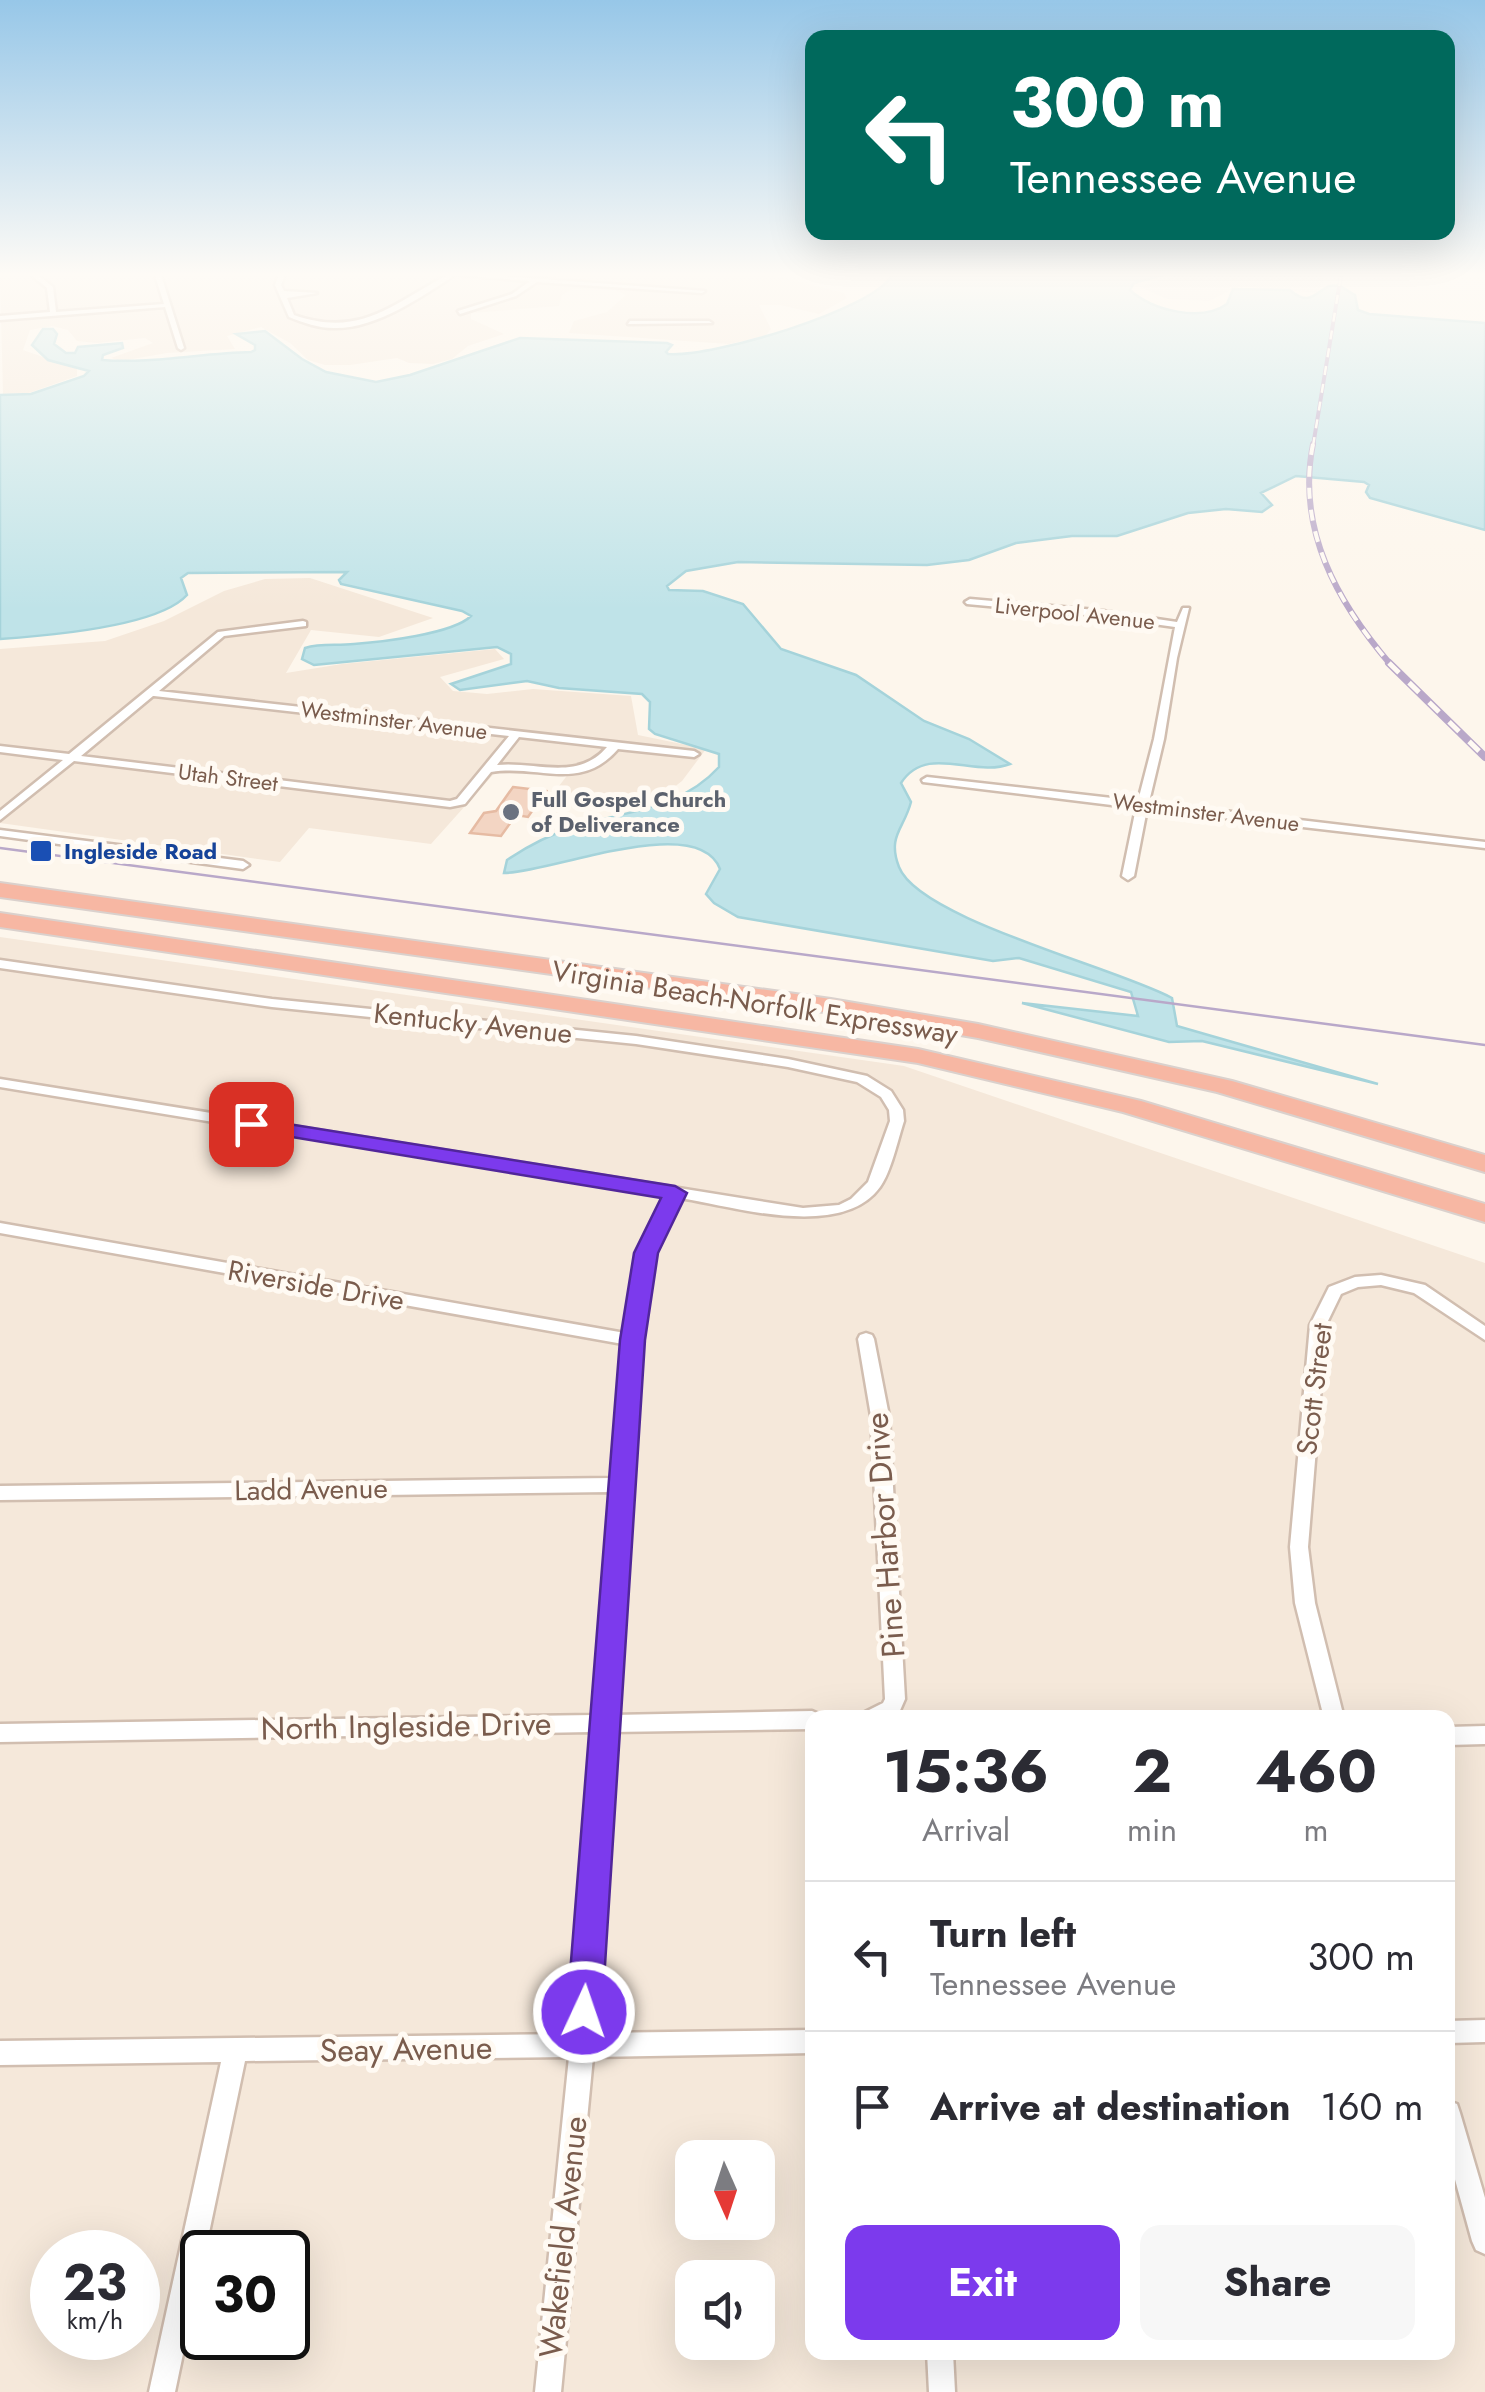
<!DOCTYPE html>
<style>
:root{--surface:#fff;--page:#f7f7f7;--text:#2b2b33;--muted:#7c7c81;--line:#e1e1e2;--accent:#7c3aed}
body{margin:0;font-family:Jost,sans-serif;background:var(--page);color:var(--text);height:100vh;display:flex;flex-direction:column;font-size:38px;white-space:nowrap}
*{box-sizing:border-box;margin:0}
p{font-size:32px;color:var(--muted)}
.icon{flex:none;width:55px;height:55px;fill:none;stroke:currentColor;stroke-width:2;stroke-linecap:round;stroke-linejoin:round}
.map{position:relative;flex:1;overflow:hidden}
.drawer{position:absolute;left:805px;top:1710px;width:650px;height:650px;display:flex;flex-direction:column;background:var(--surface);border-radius:20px;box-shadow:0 10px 40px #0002}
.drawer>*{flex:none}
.guide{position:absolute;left:805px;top:30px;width:650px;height:210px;border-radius:20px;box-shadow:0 10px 40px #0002;background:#00695c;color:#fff;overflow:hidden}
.needle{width:65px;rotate:177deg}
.tools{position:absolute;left:675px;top:2140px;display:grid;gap:20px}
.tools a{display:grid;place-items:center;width:100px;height:100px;border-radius:20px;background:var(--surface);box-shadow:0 10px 40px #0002;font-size:50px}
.speed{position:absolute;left:30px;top:2230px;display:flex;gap:20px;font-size:50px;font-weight:700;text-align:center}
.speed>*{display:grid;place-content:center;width:130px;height:130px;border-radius:50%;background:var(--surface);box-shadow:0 10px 40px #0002;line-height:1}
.speed small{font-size:25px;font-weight:400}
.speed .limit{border:5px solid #111;border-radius:15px;background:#fff;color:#111}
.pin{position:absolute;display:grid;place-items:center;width:85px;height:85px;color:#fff;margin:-42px;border-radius:20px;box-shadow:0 5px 15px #0006}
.me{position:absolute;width:110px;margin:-55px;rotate:3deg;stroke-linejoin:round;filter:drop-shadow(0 0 8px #0008)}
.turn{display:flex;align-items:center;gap:35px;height:210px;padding:0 40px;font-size:45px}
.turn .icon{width:130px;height:130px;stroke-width:2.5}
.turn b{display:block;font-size:70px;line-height:85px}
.eta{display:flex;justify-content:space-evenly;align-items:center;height:170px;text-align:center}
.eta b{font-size:60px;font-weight:700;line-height:70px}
.button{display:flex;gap:20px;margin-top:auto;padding:20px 40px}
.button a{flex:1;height:115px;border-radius:20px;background:var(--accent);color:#fff;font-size:40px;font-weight:700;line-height:115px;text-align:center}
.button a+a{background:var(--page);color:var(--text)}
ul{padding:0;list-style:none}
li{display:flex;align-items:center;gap:30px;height:150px;padding:0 40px;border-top:2px solid var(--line)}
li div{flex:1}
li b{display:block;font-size:38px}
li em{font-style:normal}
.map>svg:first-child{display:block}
</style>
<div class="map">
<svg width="1485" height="2392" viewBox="0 0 1485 2392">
<rect width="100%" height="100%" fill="#fdf6ec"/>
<!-- residential -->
<path fill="#f5e8da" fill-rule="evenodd" d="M0,275H771L844,293L847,298L819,314L780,305H759L771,329L765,336L729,344L569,333L574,321L607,312L626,295L615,290L572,289L562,295L559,306L471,313V319L504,334L468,346L452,359L433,364L409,363L397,358L350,365H325L308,360L290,343L261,327L227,336L235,349L167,353L121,361L111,358L153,343L145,338L97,343L77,341L68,330L52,326L30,330L23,350L77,369V376L29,393L3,394Z
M310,578L433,618L379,637L311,630L286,673L342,664L495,649L504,659L440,677L453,691L487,694L533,689L631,696L638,735L706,749L682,781L655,802L616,809L588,797L573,803L549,799L569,773L500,767L431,844L309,828L280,862L0,823V649L105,641L164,621L224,591L265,579Z
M0,937L904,1066L1485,1263V2392H0ZM812,1718H1448V2352H812ZM692,2158H758V2222H692ZM52,2252H138V2338H52ZM202,2252H288V2338H202ZM692,2278H758V2342H692Z"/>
<!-- industrial -->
<path fill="#efe9e4" d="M1174,275H1325L1318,293L1239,286L1209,301L1167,299L1140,287Z"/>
<!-- water -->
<path fill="#bfe3e8" stroke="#a5d3da" stroke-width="2.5" d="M892,275H1163L1134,283L1130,290C1152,311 1202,322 1227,304L1233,289L1290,290C1314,312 1319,281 1339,286C1345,288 1349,292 1355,295L1358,310L1369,314L1485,323V530L1370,498L1366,492L1369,485L1364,482L1296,476L1261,493L1272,505L1262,512L1226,509L1188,513L1117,536H1072L1016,543L969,560L927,565L738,562L686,571L667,586L669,590L703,591L743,604L781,649L856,675L924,721L969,739L1010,764C974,778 927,743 901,783L911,802C904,829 887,836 899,867C919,919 1117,968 1172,998L1177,1026L1378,1084L1202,1041L1169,1042L1022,1003L1138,1016L1131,992L1019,958L993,961L738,917L714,903L706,894L720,869C698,811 550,873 504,873L507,860C529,845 551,834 577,826C627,811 681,809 719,767V754L655,734L649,729L650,702L642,694L559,688L527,681L460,690L451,684L511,664V654L497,647L314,665L302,659L305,648C321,643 337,646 354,644C381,642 453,634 471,616L462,611L341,584L339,580L347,572L188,573L181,578L187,595C158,627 44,636 0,639V395L31,394L84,376L89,371L48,360L32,345L43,329H53L57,334L54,344L66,353H75L78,347L122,343L123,348L103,355L102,360C150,364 202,353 251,352L255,350V345L236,334L265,331L302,359L326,372L376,382L410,375L520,338L667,343L672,345L666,352L668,354C710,358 874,310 892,275Z"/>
<!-- building -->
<path fill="#f3d5c3" stroke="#e6bba3" stroke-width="2.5" d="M513,787L546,791L528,817L516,815L501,836L470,833L484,813L496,811Z"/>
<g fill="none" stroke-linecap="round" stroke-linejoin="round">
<defs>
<path id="street" d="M31,275H38L53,287L56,312L164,304L155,275H161L184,348L181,350L178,348L165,307L0,320V316L50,312L47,288Z
M279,275H285L281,285L284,291L317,293L287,298L294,315C360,338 391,305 447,275H455C421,297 376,329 334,328C318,328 304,323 289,317L275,285Z
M459,275H489L705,291L702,293L537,282L516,296L460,314L458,311L512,294L530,281Z
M630,321H709L712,323L628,324Z
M970,599L1096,610L1177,622L1183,608H1189L1177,658L1164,739L1149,802L1485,842V848L1147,809L1134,876L1128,880L1122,876L1136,808L923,782L922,780L927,777L1138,801L1154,739L1175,627L1096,616L967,604L965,602Z
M303,621L306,622V626L224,636L159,691L694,751L699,754L694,757L618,749C580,793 539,764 491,772L465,804L450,807L74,761L0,820V811L63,760L0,752V746L69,754L218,632ZM153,696H154L509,736L457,799L450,801L81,756ZM519,737L607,747C577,782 536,761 497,765Z
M0,830L243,861L249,865L243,869L0,836Z
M0,960L272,999L636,1036L788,1059L867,1076L891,1091L903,1110L904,1121C898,1139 891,1172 880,1187C842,1240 735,1207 680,1198L654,1253L640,1340L613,1715L812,1711L819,1714L821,1718H812V1729L612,1732L594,2033L812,2030V2053L593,2057L561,2392H535L569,2057L245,2061L205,2252H202V2263L175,2392H149L221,2062L0,2065V2041L571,2034L591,1732L0,1742V1724L593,1715L611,1492L0,1500V1486L612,1478L623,1344L0,1233V1223L625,1333L638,1253L666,1196L0,1087V1079L803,1208L839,1205L851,1199L868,1182L890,1121L889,1110L881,1097L857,1082L788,1067L636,1044L272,1007L0,968Z
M1381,1275L1425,1285L1485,1326V1340L1414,1293L1381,1285L1358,1287L1341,1294L1326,1325L1308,1547L1315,1603L1344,1718H1324L1295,1603L1290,1547L1310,1325L1329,1287L1355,1277Z
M866,1333L872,1335L874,1339L889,1416L905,1699L898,1715L893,1718H862L865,1712L883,1703L885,1699L871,1416L858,1339L860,1335Z
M1485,1726V1744L1448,1745V1727Z
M1485,2020V2042L1448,2043V2021Z
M1448,2101L1457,2104L1460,2113L1485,2198V2254L1476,2250L1472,2241L1448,2154Z
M927,2352H953L955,2392H929Z"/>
<path id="highway" d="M0,883L831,999L978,1024L1232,1081L1485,1155V1172L1217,1092L978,1038L831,1013L0,897Z
M0,913L918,1049L1141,1101L1485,1204V1222L1123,1112L918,1063L0,927Z"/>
</defs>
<!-- street casing -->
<use href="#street" stroke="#d1beb0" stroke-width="5"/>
<!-- highway casing -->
<use href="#highway" stroke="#dad1cd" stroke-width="4"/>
<!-- street -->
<use href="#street" fill="#fff" fill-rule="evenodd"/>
<!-- highway -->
<use href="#highway" fill="#f7b7a3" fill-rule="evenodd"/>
<!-- tram -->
<path stroke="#b9a8c9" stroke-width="2.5" d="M0,848L1485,1045"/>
<defs>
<path id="rail-far2" d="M1313,446L1341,275"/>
<path id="rail-far1" d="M1313,444C1296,529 1337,602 1391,665"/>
<path id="rail" d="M1389,663L1485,757"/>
</defs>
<!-- rail-far2 casing -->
<use href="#rail-far2" stroke="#b9a8c9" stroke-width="4"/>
<!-- rail-far1 casing -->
<use href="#rail-far1" stroke="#b9a8c9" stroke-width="6"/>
<!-- rail casing -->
<use href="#rail" stroke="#b9a8c9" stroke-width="8"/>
<!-- rail-far2 -->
<use href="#rail-far2" stroke="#fffaf3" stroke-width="2.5" stroke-dasharray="9" stroke-linecap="butt"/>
<!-- rail-far1 -->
<use href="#rail-far1" stroke="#fffaf3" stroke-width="4" stroke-dasharray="11" stroke-linecap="butt"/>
<!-- rail -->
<use href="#rail" stroke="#fffaf3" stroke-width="5" stroke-dasharray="14" stroke-linecap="butt"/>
</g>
<!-- sky -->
<linearGradient id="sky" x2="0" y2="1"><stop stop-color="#97c7e8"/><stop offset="0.45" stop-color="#fefbf6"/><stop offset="1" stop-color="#fefbf6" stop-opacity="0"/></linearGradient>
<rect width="1485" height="610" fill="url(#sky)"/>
<!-- route -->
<path fill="#7c3aed" stroke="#51269a" stroke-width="2.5" d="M251,1118L675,1186L687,1193L658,1253L645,1340L602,2012L597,2024L584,2029L572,2024L567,2012L620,1340L634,1253L661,1198L243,1129L240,1124Z"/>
<!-- markers -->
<circle fill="#6b7280" stroke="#fffaf3" stroke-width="4" cx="511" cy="812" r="10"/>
<rect fill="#1a4fb4" stroke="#fffaf3" stroke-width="4" x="29" y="839" width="24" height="24" rx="5"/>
<g text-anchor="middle" stroke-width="10" stroke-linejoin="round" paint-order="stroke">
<!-- far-street labels -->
<g font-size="22" fill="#7a5c4d" stroke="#fffaf3">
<text transform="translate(1075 613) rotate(6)" y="8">Liverpool Avenue</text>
<text transform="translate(394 720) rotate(7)" y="8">Westminster Avenue</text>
<text transform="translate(228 777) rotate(7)" y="8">Utah Street</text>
<text transform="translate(1206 812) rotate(7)" y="8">Westminster Avenue</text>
</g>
<!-- far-worship labels -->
<g font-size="22" font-weight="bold" fill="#5b616d" stroke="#fffaf3" text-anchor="start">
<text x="531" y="807">Full Gospel Church<tspan x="531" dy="25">of Deliverance</tspan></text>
</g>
<!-- far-transit labels -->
<g font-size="22" font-weight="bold" fill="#164399" stroke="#fffaf3" text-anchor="start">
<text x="64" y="859">Ingleside Road</text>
</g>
<!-- street labels -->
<g font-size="28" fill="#7a5c4d" stroke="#fffaf3">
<text transform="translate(755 1002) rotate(9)" y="10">Virginia Beach-Norfolk Expressway</text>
<text transform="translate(473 1023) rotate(6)" y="10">Kentucky Avenue</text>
<text transform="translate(316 1285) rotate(10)" y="10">Riverside Drive</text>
<text transform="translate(1314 1389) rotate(-83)" y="10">Scott Street</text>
<text transform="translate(311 1489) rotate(-1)" y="10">Ladd Avenue</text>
</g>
<!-- near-street labels -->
<g font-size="32" fill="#7a5c4d" stroke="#fffaf3">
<text transform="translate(885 1535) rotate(-94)" y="11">Pine Harbor Drive</text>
<text transform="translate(406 1726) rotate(-1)" y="11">North Ingleside Drive</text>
<text transform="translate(406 2049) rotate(-1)" y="11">Seay Avenue</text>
<text transform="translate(563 2237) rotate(-84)" y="11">Wakefield Avenue</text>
</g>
</g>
</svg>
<div class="tools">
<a><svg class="needle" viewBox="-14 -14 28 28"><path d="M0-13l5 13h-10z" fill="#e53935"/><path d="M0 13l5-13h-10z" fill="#7c7c81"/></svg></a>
<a><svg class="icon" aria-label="sound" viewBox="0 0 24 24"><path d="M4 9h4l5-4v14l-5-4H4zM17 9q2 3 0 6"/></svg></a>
</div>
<div class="speed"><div>23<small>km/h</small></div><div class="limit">30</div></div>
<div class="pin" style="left:251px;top:1124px;background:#d93025"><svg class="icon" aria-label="arrive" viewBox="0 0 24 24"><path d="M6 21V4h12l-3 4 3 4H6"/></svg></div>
<svg class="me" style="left:584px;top:2012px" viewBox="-20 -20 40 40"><circle r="17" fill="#7c3aed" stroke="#fff" stroke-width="3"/><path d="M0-11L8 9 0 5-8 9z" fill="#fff"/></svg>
<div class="guide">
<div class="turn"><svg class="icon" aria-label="left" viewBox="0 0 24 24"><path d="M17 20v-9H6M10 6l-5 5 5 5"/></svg><div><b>300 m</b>Tennessee Avenue</div></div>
</div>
<section class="drawer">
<div class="eta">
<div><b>15:36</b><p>Arrival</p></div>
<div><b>2</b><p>min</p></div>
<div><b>460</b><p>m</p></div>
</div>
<ul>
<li><svg class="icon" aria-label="left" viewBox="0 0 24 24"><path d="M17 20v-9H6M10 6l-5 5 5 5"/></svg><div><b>Turn left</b><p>Tennessee Avenue</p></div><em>300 m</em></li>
<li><svg class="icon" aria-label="arrive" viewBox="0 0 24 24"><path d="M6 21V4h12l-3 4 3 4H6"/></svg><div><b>Arrive at destination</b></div><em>160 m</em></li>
</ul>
<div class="button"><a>Exit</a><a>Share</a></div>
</section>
</div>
